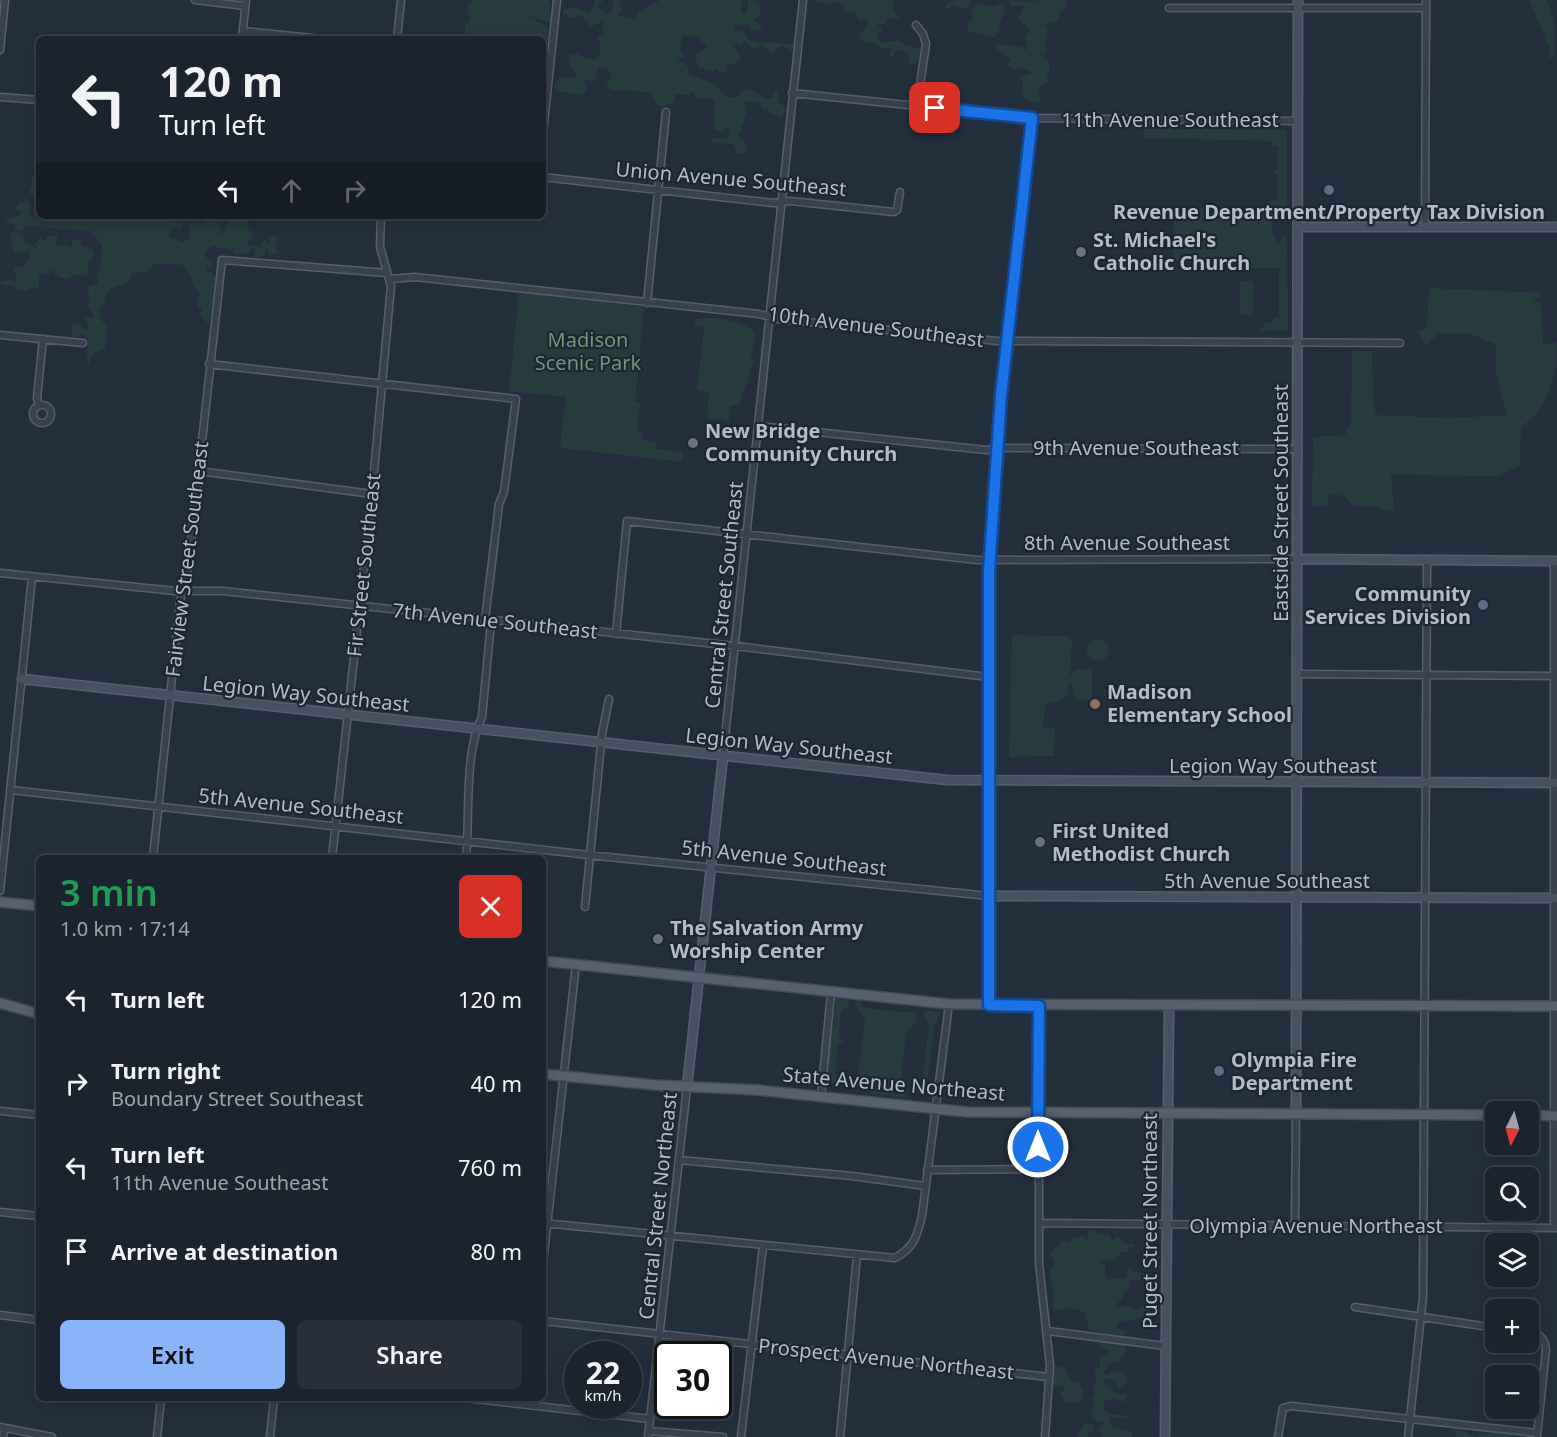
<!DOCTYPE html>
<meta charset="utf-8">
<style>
:root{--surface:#1b232e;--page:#282f3a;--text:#f1f3f6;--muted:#a0a4aa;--line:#39404a;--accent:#8ab4f8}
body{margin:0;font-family:"Noto Sans",sans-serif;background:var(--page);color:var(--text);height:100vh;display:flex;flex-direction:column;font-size:22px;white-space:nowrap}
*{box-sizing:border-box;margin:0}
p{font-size:20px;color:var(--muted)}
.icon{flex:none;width:33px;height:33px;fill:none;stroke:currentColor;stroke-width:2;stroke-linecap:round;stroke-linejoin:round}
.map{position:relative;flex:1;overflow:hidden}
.side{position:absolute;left:36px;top:855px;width:510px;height:546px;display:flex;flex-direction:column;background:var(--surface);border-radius:9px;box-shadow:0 3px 15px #0003,0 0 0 2px var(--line)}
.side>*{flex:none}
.top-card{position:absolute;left:36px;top:36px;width:510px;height:183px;border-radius:9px;box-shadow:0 3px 15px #0003,0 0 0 2px var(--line);background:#1b232e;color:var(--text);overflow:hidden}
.needle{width:39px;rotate:186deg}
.controls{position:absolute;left:1485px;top:1101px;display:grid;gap:12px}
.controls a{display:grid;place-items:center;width:54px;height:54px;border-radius:9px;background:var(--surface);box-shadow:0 3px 15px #0003,0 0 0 2px var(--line);font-size:30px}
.speed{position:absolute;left:564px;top:1341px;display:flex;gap:12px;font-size:30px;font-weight:700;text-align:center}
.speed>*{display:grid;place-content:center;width:78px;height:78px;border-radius:50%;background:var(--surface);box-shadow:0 3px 15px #0003,0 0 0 2px var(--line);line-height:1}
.speed small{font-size:15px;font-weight:400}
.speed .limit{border:3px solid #111;border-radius:9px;background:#fff;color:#111}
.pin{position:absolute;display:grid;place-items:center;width:51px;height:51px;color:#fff;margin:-26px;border-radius:12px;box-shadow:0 3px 9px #0006}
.me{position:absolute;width:66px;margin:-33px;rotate:0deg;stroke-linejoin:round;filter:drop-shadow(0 0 4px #0008)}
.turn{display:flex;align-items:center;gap:21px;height:126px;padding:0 24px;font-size:27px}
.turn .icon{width:78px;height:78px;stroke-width:2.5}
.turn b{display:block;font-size:42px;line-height:51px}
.lanes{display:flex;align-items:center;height:57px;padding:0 24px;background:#0003;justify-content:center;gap:30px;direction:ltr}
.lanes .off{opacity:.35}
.round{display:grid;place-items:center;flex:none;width:63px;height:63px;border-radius:9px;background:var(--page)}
.overview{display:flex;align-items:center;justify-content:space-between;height:102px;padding:0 24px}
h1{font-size:36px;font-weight:600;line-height:45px;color:#1e9e55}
.primary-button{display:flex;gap:12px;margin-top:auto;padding:12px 24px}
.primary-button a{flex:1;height:69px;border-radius:9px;background:var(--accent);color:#111;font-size:24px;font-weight:600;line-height:69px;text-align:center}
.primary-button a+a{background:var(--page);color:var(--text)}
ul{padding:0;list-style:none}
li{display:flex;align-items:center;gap:18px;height:84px;padding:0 24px}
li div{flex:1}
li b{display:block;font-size:22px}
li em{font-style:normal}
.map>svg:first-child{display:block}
</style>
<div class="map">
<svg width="1557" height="1437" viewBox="0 0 1557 1437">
<rect width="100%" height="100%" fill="#242f3e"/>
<!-- green -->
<path fill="#263c3f" d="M473,0H549L551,20L548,22L528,16L548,27L549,39L545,44L546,55L543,57V39H471L465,33V24L470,21L467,7Z
M594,0H603L598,6L600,10L605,9L604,13L610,14L613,7L612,0H619L622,10L617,15L635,19L639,11L643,12L645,7H649L653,2L658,3V0H743L740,9L743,15L747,13L748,0L758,1L760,5V15L752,21L759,23L762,30L753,32L749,25H737L734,30L737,32L738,29L742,32L740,33L747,34L746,38L750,41L794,44L792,51L781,45L773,54L761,45L754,49L744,41L741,47L732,43L740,56V61L726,67L728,71L722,73L714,68L713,72L699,68L695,56L707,46L696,37L682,36L680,50L684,57L677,61L688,66L690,75C696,78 703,79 709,82C721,88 722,99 738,97L741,91L749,88L765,99L774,97L773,92L777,90L779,94L776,97L780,99L777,102L787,108L781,117L770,114L768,109L763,110L760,104L744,101L747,113L738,137L748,145L745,154L737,153L734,144L715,143L708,138L727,139L731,130L726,128L721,132L714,129V99H695L694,91L688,95L675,94L674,102L662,107L658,105L650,92L611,90L606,85L612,76L606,67L598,68L594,81L584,80L587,90L581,95L557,91L553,85L561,77L578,78L568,60L570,55L579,54V56L595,60L600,56L601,45L597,39L601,35L605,37L602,21L591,27L583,16L572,18L563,14L564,9L578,8L589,13L595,5Z
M813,0H894L892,9L900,20L886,18V24H877L882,30L881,33L877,31V38L884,43L898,40L907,46L910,44L912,48L920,47L919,55L922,59L914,65L909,63L907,52L896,50L893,56H889L892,49L881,48L875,42L868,44L860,39L859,33L865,29L868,21L866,18L859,20L855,13L845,11L843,4C831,0 823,8 813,0Z
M956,0H972L968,8L953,6L946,10L945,5Z
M1065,0L1067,8L1059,13L1058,21L1043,25L1047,26L1048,37L1044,41L1047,51L1044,54L1036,52L1048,59L1050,70L1047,75L1048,82L1038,88L1041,99L1038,103H1031L1022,96L1023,82L1020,77L1032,73L1022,68L1014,70L1008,64L1011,59L996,48L999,44L1021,47L1025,50L1028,48L1025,37L1030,31L1017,17L1023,12V6H1012L1009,1Z
M1529,0H1547C1554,18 1557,40 1554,57L1548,58L1551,52Z
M976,3L994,7L1001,3L1005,8L999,25L1000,31L994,38L969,31L966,24L973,20L972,9Z
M1144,128L1287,130V219L1283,222L1276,214L1272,217C1272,227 1271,237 1280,243L1284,234L1287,240L1288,331H1259L1266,323L1273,322V318L1279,317V268H1252L1250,262L1173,260L1174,208L1268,210L1269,201L1277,200L1278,174L1272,172L1278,169V146H1272V141L1144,138Z
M35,172H39L38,195H30V188L33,185L31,180Z
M25,198L32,206L28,213L37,220L66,216H162V219L183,224L182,228H172L168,237L184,242L189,239V223L196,220L201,225L203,218L208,217L212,224V219L222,217L223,223L218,227L223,234L227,226L225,216H247L249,231L253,233L252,238L247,242L249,245L260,247L264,240L271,244L270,238L274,235L278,238L275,244L278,252L270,256L267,248L264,255L254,258L255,250L252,248L248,254H235L233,246L230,250L213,246L205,252L204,255L212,263L211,267H207L206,270L214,274L220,289L213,295L216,299L209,325L200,314L202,309L198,307L197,300L200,294L194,287L190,274L183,265L156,263L146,272L133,273L127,283L110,289L104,299L106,304L101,305L98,313L101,314L102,317L99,318L107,326L105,349L93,353L89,364L87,362L88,339L82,334L77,337L72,336L71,324L77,323L85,330L89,326L84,317L92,319L94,316L87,304L92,302L89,299L88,287L98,284L96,276L100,267L102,245L91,232L33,226H23V231L15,229V225L4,220L19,216L21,212L15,209L19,203H24Z
M15,232L23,233L24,240L37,249L35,244L40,238L46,241L47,237L58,235L55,246L65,245L71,248L73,240L81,239V245L92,249L95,254L87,265L90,272L84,276L72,275L68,279L60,278L49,269V274L45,272L39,276V288L33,287L26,291L21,288L16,291L15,286L0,284V281L4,282V279L15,282L17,276L12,267H23L30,256L29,250L15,254L10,240L11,233Z
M1240,281H1253V315H1240Z
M1429,288L1544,293L1533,302L1541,303L1543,344L1557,343C1557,375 1549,408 1521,427L1520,465L1499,476L1391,475L1394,509L1386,512L1376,506H1353L1344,496L1330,494L1326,506H1312L1313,437L1345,435L1351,423L1352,351H1372L1373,396L1376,415L1448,418L1507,415L1496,373V345L1471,334H1438L1426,346L1418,332L1427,328Z
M519,292L644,307L635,402L640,403L637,432L643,433V439L656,443V449L683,452L682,462L560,448L566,397L509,391Z
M695,319C712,316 744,319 755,333L751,359L754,361L739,405H730L729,421L707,418L709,392L697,390L704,327L695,325Z
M1012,635L1068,636L1072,641L1070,676L1076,669H1092V700L1075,699L1070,679C1067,702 1066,699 1045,705L1043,728L1055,727L1054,756L1009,757Z
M1087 650a11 11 0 1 1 22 0a11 11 0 1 1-22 0Z
M836,999L849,1000L848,1006L841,1012L839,1036L843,1041L838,1045L835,1074L843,1081L854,1082L861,1087L829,1083L826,1078Z
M856,1000H859L863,1008L916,1013V1022L906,1032L900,1089L904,1093L907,1090V1098L871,1093L858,1079L865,1019L855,1006Z
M924,1010L941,1012L934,1026L927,1083L931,1084L933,1093L925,1096L916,1093V1088L920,1092L922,1090L929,1023L925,1019Z
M1088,1230L1110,1236L1111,1241L1117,1236L1123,1240L1121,1243L1134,1244L1135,1246L1133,1250L1130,1246L1128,1252H1122L1114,1261L1104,1259L1100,1263L1105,1264V1274L1108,1279L1125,1278L1129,1268L1133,1272H1140L1144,1277L1140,1281L1130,1280L1128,1290L1123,1292L1124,1295L1115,1307L1131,1306V1308L1138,1310L1146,1301L1148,1314L1146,1317L1119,1322L1116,1327L1126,1332L1120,1343L1125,1344L1127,1351L1119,1361L1107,1364V1369L1103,1372L1106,1375L1115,1370L1126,1376L1127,1383L1119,1388L1111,1379H1104L1105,1386L1108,1385L1117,1395H1128L1124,1402L1113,1398L1104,1402L1103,1409L1108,1414L1125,1416L1126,1418L1108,1417L1112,1427L1132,1432V1437H1100L1103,1436L1099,1430L1104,1421L1098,1422L1091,1415L1094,1403L1092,1399L1095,1393L1093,1387L1097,1383L1094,1372L1100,1367V1358L1109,1354L1110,1350C1101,1349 1099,1348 1097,1339L1102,1333L1090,1330L1085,1313C1072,1305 1066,1310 1053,1311V1291L1049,1270L1055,1264L1050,1254L1063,1241L1068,1243L1074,1237L1079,1238L1081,1235L1088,1240Z
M1060,1366L1065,1367L1071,1381L1079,1383C1084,1390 1084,1394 1081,1402L1066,1403L1060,1394L1065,1389L1063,1386H1054L1052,1374Z
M1084,1424H1092L1094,1430L1087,1433L1089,1437H1077Z
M1458,1428L1476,1437L1480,1433L1488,1436L1485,1431C1495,1429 1503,1434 1512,1431L1516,1437H1456L1454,1429Z"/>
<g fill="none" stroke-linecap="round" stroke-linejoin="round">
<defs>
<path id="street" d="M195,0L245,6
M1169,8H1426
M916,25L923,34L926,44L917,106
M243,31L322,39
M242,39L246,0
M397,39L401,0
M0,50L5,0
M792,93L1032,118L1298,121
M0,97L39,100
M543,133L557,0
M543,177L773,203L790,201L894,212L897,210L900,192
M1425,227L1426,0
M390,279L415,277L759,314L778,319L997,341L1400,343
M647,303L666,112
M0,335L83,343
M209,364L516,399L504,492L499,504L485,620
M33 414a9 9 0 1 1 18 0a9 9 0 1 1-18 0Z
M39,405L37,398L43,339
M759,426L986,450L1002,448L1298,449
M199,471L372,494
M0,573L175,591H223L744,647L988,677
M616,634L627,521L977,560L1297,559
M1297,674L1556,676
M723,756L803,0
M11,790L589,855L989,896
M153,858L180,602L188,568L222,260L387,273
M332,858L372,494L391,286L380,247L381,216
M466,858C470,818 464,752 482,717L491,622
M0,891L32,577
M585,907L602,734L609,699
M989,1005V571L996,448L1032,118
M1039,1006V1263L1050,1366L1045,1437
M821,1097L831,993
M0,1111L39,1115
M679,1160L852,1176L925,1186
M927,1170L1039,1169
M0,1212L39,1216
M543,1223L895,1258C914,1248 917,1236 922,1216L949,1004
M1039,1223L1556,1228
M1295,1226L1296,1114
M1554,1228V561
M543,1263L576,964
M1355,1307L1496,1328
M0,1315L39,1320
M543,1321L1049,1377
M1048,1331L1165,1346
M1528,1332C1540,1334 1545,1338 1546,1350L1537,1436
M466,1398L650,1419
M0,1427L52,1437
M649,1431L723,1437
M3,1437L4,1428
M157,1437L161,1398
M270,1437L274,1398
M648,1437L687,1087
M741,1437L763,1246
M840,1437L857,1256
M1278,1437L1283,1408L1292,1406L1537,1433
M1408,1437L1423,1297L1427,561"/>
<path id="secondary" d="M1298,227H1557
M1297,559L1557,561
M22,679L947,780L1557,783
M989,896L1557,898
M687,1087L723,756
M1296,1114L1298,0
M1165,1437L1169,1006"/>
<path id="primary" d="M0,902L39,906
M543,961L949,1004L1557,1006
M0,1003L39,1014
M543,1074L655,1085L758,1090L967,1112L1496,1115
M1528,1115L1557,1116"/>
</defs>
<!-- street casing -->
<use href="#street" stroke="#565f6c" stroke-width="9"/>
<!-- secondary casing -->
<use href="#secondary" stroke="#565f6c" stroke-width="11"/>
<!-- primary casing -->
<use href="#primary" stroke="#414a57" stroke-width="12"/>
<!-- street -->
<use href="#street" stroke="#38414e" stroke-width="6"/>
<!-- secondary -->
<use href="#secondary" stroke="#465061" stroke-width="8"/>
<!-- primary -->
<use href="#primary" stroke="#56606e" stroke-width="9"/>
</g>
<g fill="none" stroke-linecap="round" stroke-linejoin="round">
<defs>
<path id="route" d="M935,108L1032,118L1001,396L989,571V1005L1039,1006L1038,1147"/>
</defs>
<!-- route casing -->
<use href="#route" stroke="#114b97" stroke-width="15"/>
<!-- route -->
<use href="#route" stroke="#1a73e8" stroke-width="10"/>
</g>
<!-- markers -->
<g fill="#5c6f8a" stroke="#1d2633" stroke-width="2">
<circle cx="1329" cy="190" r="6"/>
<circle cx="1483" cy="605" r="6"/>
<circle cx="1219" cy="1071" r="6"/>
</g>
<g fill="#6b7280" stroke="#1d2633" stroke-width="2">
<circle cx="1081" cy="252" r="6"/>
<circle cx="693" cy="443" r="6"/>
<circle cx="1040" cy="842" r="6"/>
<circle cx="658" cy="939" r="6"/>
</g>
<circle fill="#8d6e63" stroke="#1d2633" stroke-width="2" cx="1095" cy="704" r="6"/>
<g text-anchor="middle" stroke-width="4.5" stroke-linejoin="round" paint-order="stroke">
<!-- street labels -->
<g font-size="20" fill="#b4bcc9" stroke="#1d2633">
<text x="1170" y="127">11th Avenue Southeast</text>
<text transform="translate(731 179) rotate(5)" y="7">Union Avenue Southeast</text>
<text transform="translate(876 327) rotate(7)" y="7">10th Avenue Southeast</text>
<text x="1136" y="455">9th Avenue Southeast</text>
<text transform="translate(1281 503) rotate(-90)" y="7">Eastside Street Southeast</text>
<text x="1127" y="550">8th Avenue Southeast</text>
<text transform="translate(187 559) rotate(-83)" y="7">Fairview Street Southeast</text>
<text transform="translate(364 565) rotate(-84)" y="7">Fir Street Southeast</text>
<text transform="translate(724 595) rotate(-84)" y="7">Central Street Southeast</text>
<text transform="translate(495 621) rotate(6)" y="7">7th Avenue Southeast</text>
<text transform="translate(306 694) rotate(6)" y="7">Legion Way Southeast</text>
<text transform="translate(789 746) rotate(6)" y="7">Legion Way Southeast</text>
<text x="1273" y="773">Legion Way Southeast</text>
<text transform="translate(301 806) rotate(6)" y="7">5th Avenue Southeast</text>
<text transform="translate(784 858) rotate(6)" y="7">5th Avenue Southeast</text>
<text x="1267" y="888">5th Avenue Southeast</text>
<text transform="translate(894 1084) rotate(5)" y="7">State Avenue Northeast</text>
<text transform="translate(658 1206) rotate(-84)" y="7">Central Street Northeast</text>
<text transform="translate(1150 1221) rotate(-90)" y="7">Puget Street Northeast</text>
<text x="1316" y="1233">Olympia Avenue Northeast</text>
<text transform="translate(886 1359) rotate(6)" y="7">Prospect Avenue Northeast</text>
</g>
<!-- poi labels -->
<g font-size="20" font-weight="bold" fill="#b4bcc9" stroke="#1d2633" text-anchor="start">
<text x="1329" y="219" text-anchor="middle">Revenue Department/Property Tax Division</text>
<text x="1093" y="247">St. Michael's<tspan x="1093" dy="23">Catholic Church</tspan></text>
<text x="705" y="438">New Bridge<tspan x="705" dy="23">Community Church</tspan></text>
<text x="1471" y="601" text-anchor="end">Community<tspan x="1471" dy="23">Services Division</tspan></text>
<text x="1107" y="699">Madison<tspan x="1107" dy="23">Elementary School</tspan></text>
<text x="1052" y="838">First United<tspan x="1052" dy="23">Methodist Church</tspan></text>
<text x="670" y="935">The Salvation Army<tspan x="670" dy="23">Worship Center</tspan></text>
<text x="1231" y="1067">Olympia Fire<tspan x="1231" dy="23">Department</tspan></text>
</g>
<!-- park labels -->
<g font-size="20" fill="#6b9a76" stroke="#1d2633">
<text x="588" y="347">Madison<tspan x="588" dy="23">Scenic Park</tspan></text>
</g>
</g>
</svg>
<div class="controls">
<a><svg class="needle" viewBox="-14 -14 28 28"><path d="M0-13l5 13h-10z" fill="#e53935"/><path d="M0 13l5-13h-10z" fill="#a0a4aa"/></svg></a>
<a><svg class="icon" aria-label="search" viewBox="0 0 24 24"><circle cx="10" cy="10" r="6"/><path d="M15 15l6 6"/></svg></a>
<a><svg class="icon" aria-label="layers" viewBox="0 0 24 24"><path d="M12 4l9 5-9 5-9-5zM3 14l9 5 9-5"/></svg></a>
<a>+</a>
<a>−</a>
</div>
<div class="speed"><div>22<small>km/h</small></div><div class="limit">30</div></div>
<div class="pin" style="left:935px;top:108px;background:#d93025"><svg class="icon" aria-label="arrive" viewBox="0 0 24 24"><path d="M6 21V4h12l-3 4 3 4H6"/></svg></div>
<svg class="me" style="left:1038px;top:1147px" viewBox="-20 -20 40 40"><circle r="17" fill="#1a73e8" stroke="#fff" stroke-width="3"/><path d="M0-11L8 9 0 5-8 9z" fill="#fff"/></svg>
<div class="top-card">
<div class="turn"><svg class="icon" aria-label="left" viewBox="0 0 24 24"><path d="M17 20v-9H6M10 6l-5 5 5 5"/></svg><div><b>120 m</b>Turn left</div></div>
<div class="lanes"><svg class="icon" aria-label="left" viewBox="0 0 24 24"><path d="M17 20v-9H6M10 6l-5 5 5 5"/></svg><svg class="icon off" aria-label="ahead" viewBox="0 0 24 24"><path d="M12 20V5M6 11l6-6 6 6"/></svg><svg class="icon off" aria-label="right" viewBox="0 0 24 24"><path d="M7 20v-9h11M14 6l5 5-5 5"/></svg></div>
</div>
<section class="side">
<div class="overview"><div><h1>3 min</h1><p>1.0 km · 17:14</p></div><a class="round" style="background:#d93025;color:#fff"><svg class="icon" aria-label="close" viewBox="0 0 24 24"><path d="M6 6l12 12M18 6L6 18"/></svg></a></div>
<ul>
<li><svg class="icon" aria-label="left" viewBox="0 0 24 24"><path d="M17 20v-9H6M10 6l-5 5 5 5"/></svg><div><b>Turn left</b></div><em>120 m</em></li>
<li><svg class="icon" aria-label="right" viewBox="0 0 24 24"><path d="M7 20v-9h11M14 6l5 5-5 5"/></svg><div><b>Turn right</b><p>Boundary Street Southeast</p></div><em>40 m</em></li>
<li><svg class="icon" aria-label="left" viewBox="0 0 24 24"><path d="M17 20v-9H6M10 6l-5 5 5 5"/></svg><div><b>Turn left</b><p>11th Avenue Southeast</p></div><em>760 m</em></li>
<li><svg class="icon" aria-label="arrive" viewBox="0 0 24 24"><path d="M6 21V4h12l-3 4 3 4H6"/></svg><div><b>Arrive at destination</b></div><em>80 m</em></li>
</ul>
<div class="primary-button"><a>Exit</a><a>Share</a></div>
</section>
</div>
